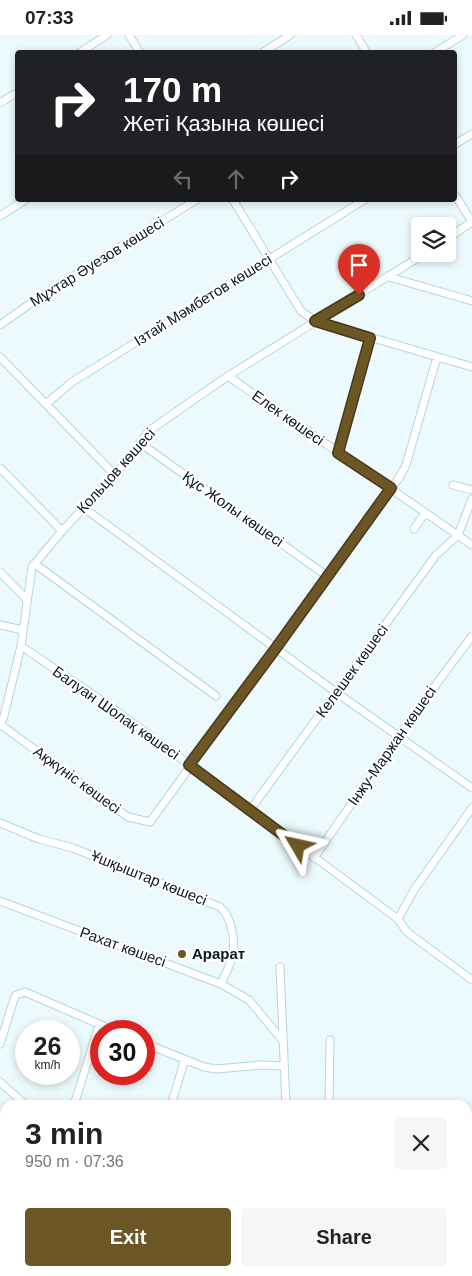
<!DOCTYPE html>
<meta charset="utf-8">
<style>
:root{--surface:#fff;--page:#f6f6f6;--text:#222;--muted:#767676;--accent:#6d5626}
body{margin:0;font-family:Helvetica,sans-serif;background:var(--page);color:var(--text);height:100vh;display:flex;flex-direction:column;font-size:19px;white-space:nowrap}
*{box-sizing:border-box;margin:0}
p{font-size:16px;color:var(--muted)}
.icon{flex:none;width:28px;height:28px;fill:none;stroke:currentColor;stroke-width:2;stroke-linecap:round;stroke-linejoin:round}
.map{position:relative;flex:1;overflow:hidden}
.details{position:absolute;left:0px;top:1065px;width:472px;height:176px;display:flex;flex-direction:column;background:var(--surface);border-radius:15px 15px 0 0;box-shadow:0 2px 8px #0003}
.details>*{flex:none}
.banner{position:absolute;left:15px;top:15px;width:442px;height:152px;border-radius:5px;box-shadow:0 2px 8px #0003;background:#202124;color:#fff;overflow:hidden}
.fabs{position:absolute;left:411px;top:182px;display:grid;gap:10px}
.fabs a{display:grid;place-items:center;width:45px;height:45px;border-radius:5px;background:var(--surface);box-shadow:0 2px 8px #0003;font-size:25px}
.speed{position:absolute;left:15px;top:985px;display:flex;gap:10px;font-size:25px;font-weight:700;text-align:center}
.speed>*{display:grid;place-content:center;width:65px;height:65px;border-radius:50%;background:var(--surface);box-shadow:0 2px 8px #0003;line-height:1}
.speed small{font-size:12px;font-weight:400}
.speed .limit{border:8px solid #d22;background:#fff;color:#111}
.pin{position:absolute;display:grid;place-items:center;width:42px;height:42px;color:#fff;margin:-51px -21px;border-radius:50% 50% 50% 0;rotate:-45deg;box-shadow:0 0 5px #0007}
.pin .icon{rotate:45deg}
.me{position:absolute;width:55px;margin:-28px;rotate:306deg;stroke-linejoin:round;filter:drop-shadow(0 0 4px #0008)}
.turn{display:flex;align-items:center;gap:18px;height:105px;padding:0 25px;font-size:22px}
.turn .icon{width:65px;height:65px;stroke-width:2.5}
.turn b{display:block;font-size:35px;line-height:42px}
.lanes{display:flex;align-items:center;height:48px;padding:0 25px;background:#0003;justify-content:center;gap:25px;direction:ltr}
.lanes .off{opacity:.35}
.round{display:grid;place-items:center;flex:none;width:52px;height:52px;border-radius:5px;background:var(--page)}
.overview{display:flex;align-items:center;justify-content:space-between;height:85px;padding:0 25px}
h1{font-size:30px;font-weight:600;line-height:38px}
.cta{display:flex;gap:10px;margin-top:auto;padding:10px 25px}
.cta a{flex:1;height:58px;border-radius:5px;background:var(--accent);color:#fff;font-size:20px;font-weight:600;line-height:58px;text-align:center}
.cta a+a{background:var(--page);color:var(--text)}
.status{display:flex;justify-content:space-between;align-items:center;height:35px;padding:0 25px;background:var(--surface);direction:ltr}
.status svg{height:14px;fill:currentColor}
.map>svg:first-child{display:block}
</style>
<div class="status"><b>07:33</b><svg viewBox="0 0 49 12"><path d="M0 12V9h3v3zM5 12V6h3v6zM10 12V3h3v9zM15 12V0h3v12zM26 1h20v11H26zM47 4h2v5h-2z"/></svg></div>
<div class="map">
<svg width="472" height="1241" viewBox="0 0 472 1241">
<rect width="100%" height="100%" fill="#ecfafd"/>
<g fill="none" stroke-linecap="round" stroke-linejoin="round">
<defs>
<path id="minor" d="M129,0L140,18
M356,0L367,18
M79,18L107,0
M262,18L290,0
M434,18L463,0
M0,68L18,57
M455,109L472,99
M455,160L472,187
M233,165L301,276L315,286L472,332
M0,181L25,165
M448,203L472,187
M389,242L472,266
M0,290L41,261L196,165
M0,322L115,440
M228,341L472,510
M46,369L72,347L364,165
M140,408L327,541
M338,418L370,303
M0,433L62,496
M453,450L472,455
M84,473L337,658L472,753
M414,494L425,478
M35,529L216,661
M0,537L27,565
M0,590L23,595
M21,611L114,674L398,884L407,897L472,945
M1,690L128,782L150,787L399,443L406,430L437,322
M0,691L4,681L21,611L32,532L62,496L115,440L150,395L228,341L424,219
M250,775L436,520L458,500L472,464
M0,788L39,804L73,813L220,872C232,882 236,907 232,922C230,931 225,940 221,949
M314,823L398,701L472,601
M0,866L221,949L249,965L283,1006
M398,884L414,855L472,773
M280,932L286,1070
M144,1008L204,1032L216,1034L261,1030L284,1031
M0,1009L14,964L16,960L25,957L115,996
M0,1047L26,1070
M74,1070L99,990
M171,1070L185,1024
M329,1070L330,1005
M468,1157H472
M433,1236V1241
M25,1241L27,1236
M121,1241L123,1236
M238,1241L240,1236"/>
</defs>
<!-- minor casing -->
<use href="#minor" stroke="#b2d6df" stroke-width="9"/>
<!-- minor -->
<use href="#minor" stroke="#fff" stroke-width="7"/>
</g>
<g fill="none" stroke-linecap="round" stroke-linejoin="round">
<defs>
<path id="route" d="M298,811L189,730L276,613L391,453L338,418L370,303L315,286L359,260"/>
</defs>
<!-- route casing -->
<use href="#route" stroke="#473819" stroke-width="12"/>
<!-- route -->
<use href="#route" stroke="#6d5626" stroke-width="9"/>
</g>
<!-- markers -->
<circle fill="#6d5626" stroke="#fff" stroke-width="2" cx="182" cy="919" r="5"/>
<g text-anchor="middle" stroke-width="4.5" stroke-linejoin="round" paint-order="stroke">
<!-- street labels -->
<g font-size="15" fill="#0b191c" stroke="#fff">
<text transform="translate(97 227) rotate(-32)" y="5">Мұхтар Әуезов көшесі</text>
<text transform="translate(203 265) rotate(-32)" y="5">Ізтай Мәмбетов көшесі</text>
<text transform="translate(288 383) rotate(35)" y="5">Елек көшесі</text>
<text transform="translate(116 436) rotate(-48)" y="5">Кольцов көшесі</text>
<text transform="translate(233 474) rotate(35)" y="5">Құс Жолы көшесі</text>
<text transform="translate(352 636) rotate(-54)" y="5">Келешек көшесі</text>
<text transform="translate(116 678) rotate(35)" y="5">Балуан Шолақ көшесі</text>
<text transform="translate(392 711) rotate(-55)" y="5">Інжу-Маржан көшесі</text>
<text transform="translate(77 745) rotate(36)" y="5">Ақжүніс көшесі</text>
<text transform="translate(149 843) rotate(22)" y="5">Ұшқыштар көшесі</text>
<text transform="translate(123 912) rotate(20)" y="5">Рахат көшесі</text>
</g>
<!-- poi labels -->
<g font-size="15" font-weight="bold" fill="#0b191c" stroke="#fff" text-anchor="start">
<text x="192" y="924">Арарат</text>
</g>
</g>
</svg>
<div class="fabs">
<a><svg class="icon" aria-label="layers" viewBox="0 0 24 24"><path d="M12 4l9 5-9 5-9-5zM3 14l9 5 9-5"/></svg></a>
</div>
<div class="speed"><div>26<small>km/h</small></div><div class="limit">30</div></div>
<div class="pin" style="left:359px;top:260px;background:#d93025"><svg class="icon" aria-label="arrive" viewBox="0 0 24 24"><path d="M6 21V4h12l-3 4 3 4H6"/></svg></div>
<svg class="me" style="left:298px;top:811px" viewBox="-20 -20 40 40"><path d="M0-17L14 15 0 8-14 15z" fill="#6d5626" stroke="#fff" stroke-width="4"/></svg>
<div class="banner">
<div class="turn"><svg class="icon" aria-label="right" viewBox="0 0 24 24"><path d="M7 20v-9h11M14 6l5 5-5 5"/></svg><div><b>170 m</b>Жеті Қазына көшесі</div></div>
<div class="lanes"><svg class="icon off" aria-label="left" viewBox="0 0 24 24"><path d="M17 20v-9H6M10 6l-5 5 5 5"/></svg><svg class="icon off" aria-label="ahead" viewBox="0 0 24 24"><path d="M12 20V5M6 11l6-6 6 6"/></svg><svg class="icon" aria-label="right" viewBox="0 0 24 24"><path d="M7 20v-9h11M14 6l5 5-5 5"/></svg></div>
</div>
<section class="details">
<div class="overview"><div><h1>3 min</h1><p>950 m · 07:36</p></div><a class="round"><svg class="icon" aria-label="close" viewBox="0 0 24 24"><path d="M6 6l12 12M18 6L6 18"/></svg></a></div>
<div class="cta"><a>Exit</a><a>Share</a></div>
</section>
</div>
